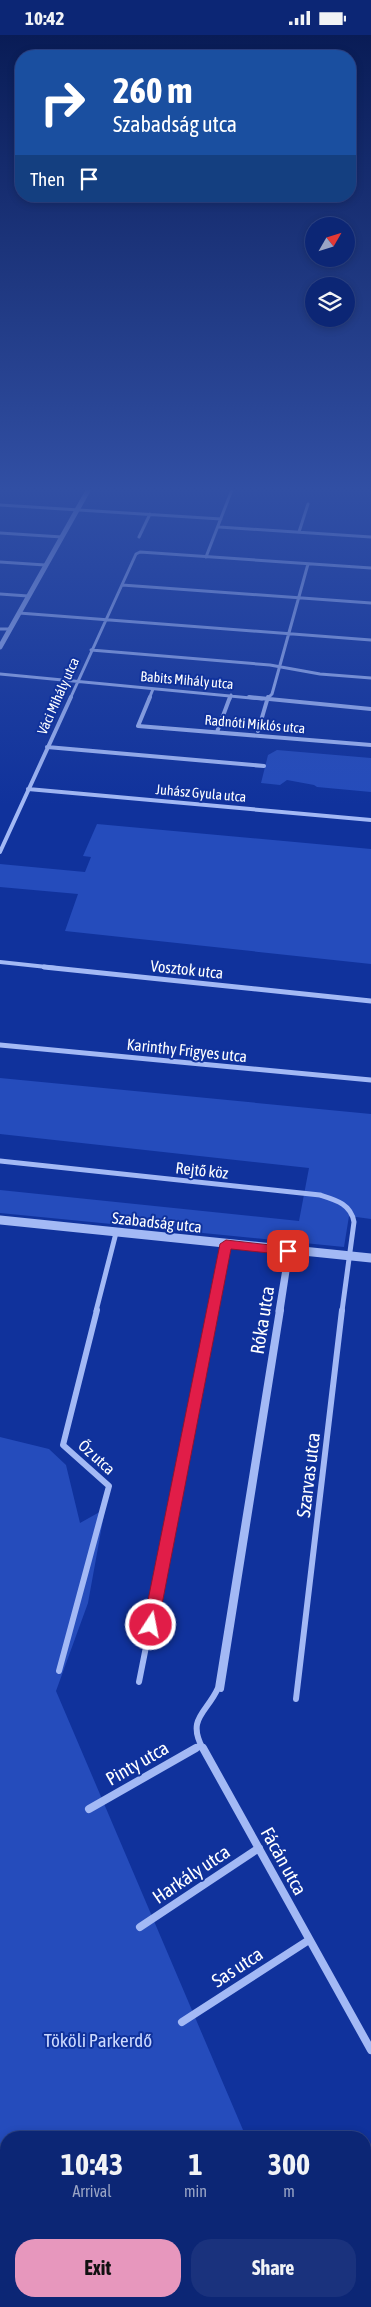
<!DOCTYPE html>
<meta charset="utf-8">
<style>
:root{--surface:#0c2675;--page:#1a327d;--text:#f1f3f6;--muted:#9aa5c5;--line:#2c4387;--accent:#e797bd}
body{margin:0;font-family:"Asap Condensed",sans-serif;background:var(--page);color:var(--text);height:100vh;display:flex;flex-direction:column;font-size:19px;white-space:nowrap}
*{box-sizing:border-box;margin:0}
p{font-size:16px;color:var(--muted)}
.icon{flex:none;width:28px;height:28px;fill:none;stroke:currentColor;stroke-width:2;stroke-linecap:round;stroke-linejoin:round}
.map{position:relative;flex:1;overflow:hidden}
.side{position:absolute;left:0px;top:2096px;width:371px;height:176px;display:flex;flex-direction:column;background:var(--surface);border-radius:20px 20px 0 0;box-shadow:0 2px 8px #0003,0 0 0 1px var(--line)}
.side>*{flex:none}
.hud{position:absolute;left:15px;top:15px;width:341px;height:152px;border-radius:20px;box-shadow:0 2px 8px #0003,0 0 0 1px var(--line);background:#1a4fa0;color:#fff;overflow:hidden}
.needle{width:32px;rotate:51deg}
.tools{position:absolute;left:305px;top:182px;display:grid;gap:10px}
.tools a{display:grid;place-items:center;width:50px;height:50px;border-radius:50%;background:var(--surface);box-shadow:0 2px 8px #0003,0 0 0 1px var(--line);font-size:25px}
.pin{position:absolute;display:grid;place-items:center;width:42px;height:42px;color:#fff;margin:-21px;border-radius:10px;box-shadow:0 2px 8px #0006}
.me{position:absolute;width:55px;margin:-28px;rotate:11deg;stroke-linejoin:round;filter:drop-shadow(0 0 4px #0008)}
.turn{display:flex;align-items:center;gap:18px;height:105px;padding:0 15px;font-size:22px}
.turn .icon{width:65px;height:65px;stroke-width:2.5}
.turn b{display:block;font-size:35px;line-height:42px}
.then{display:flex;align-items:center;height:48px;padding:0 15px;background:#0003;gap:10px;font-size:19px}
.eta{display:flex;justify-content:space-evenly;align-items:center;height:85px;text-align:center}
.eta b{font-size:30px;font-weight:700;line-height:35px}
.action{display:flex;gap:10px;margin-top:auto;padding:10px 15px}
.action a{flex:1;height:58px;border-radius:20px;background:var(--accent);color:#111;font-size:20px;font-weight:700;line-height:58px;text-align:center}
.action a+a{background:var(--page);color:var(--text)}
.status{display:flex;justify-content:space-between;align-items:center;height:35px;padding:0 25px;background:var(--surface);direction:ltr}
.status svg{height:14px;fill:currentColor}
.map>svg:first-child{display:block}
</style>
<div class="status"><b>10:42</b><svg viewBox="0 0 49 12"><path d="M0 12V9h3v3zM5 12V6h3v6zM10 12V3h3v9zM15 12V0h3v12zM26 1h20v11H26zM47 4h2v5h-2z"/></svg></div>
<div class="map">
<svg width="371" height="2272" viewBox="0 0 371 2272">
<rect width="100%" height="100%" fill="#10329c"/>
<!-- green -->
<path fill="#254cbc" d="M277,715L371,723V757L317,752L314,750L287,745L280,750L261,748L268,720Z
M97,789L371,814V929L65,896L78,859L0,852V829L85,837L91,822L83,821Z
M0,1043L371,1079V1184L349,1181L344,1212L0,1178V1155L299,1186L309,1133L0,1099Z
M0,1402L49,1414L66,1430L80,1488L105,1474L88,1568L56,1656L246,2102H6V2266H110L96,2272H0Z"/>
<g fill="none" stroke-linecap="round" stroke-linejoin="round">
<!-- minor-far4 -->
<path stroke="#a3b9f5" stroke-width="3" d="M0,470L221,484
M219,492L371,502
M299,497L308,469
M0,498L62,502
M139,502L150,479
M206,522L233,452
M0,527L45,530
M122,550L371,568
M0,559L28,561
M19,578L371,605
M0,594H10
M91,615L270,630L320,639L371,643
M0,639L262,664
M70,664L136,519L140,517L371,533
M149,664L153,654
M230,664L231,660
M267,664L272,659L308,529"/>
<!-- minor-far3 -->
<path stroke="#a3b9f5" stroke-width="4" d="M150,662L138,691L371,710
M249,662L371,674
M258,696L268,662
M217,697L230,662
M47,712L264,731
M28,754L371,785
M0,817L71,662
M0,927L56,933"/>
<!-- minor-far2 -->
<path stroke="#a3b9f5" stroke-width="5" d="M44,932L371,966
M0,1010L371,1045
M0,1126L320,1160C336,1165 351,1169 354,1187L342,1276
M96,1276L116,1198
M213,1276L226,1209
M278,1276L288,1216H290L281,1276"/>
<!-- minor-far1 -->
<path stroke="#a3b9f5" stroke-width="6" d="M59,1636L109,1451L63,1410L97,1275
M139,1647L213,1275
M218,1653L221,1654L281,1275
M218,1653L279,1275
M296,1664L342,1275
M194,1714L201,1710
M203,1714C186,1683 207,1678 218,1653"/>
<!-- minor -->
<path stroke="#a3b9f5" stroke-width="8" d="M203,1713L371,2015
M89,1774L196,1713
M140,1892L259,1813
M182,1987L309,1905
M290,2266L293,2272"/>
<!-- tertiary-far2 -->
<path stroke="#a3b9f5" stroke-width="5" d="M0,612L90,452"/>
<!-- tertiary-far1 -->
<path stroke="#a3b9f5" stroke-width="9" d="M0,1185L371,1223"/>
<!-- tertiary -->
<path stroke="#a3b9f5" stroke-width="14" d="M365,2156L371,2152
M192,2272L205,2266"/>
</g>
<!-- wall -->
<path fill="#304ea8" d="M240,2266H281L284,2272H242L240,2269Z"/>
<!-- building -->
<path fill="#385bc3" stroke="#274088" d="M244,2266H281L284,2272H247Z"/>
<!-- sky -->
<linearGradient id="sky" x2="0" y2="1"><stop stop-color="#091c56"/><stop offset="0.59" stop-color="#314fa4"/><stop offset="1" stop-color="#314fa4" stop-opacity="0"/></linearGradient>
<rect width="371" height="770" fill="url(#sky)"/>
<!-- route -->
<path fill="#e11d48" stroke="#92132f" d="M226,1205L288,1212L294,1216L288,1220L231,1214L158,1590L156,1594L151,1596L145,1594L143,1590L220,1209Z"/>
<g text-anchor="middle" stroke-width="4" stroke-linejoin="round" paint-order="stroke">
<!-- far-street labels -->
<g font-size="14" fill="#fff" stroke="#10329c">
<text transform="translate(187 645) rotate(5)" y="5">Babits Mihály utca</text>
<text transform="translate(58 661) rotate(-66)" y="5">Váci Mihály utca</text>
<text transform="translate(255 689) rotate(5)" y="5">Radnóti Miklós utca</text>
<text transform="translate(201 758) rotate(5)" y="5">Juhász Gyula utca</text>
</g>
<!-- street labels -->
<g font-size="16" fill="#fff" stroke="#10329c">
<text transform="translate(187 934) rotate(6)" y="6">Vosztok utca</text>
<text transform="translate(187 1015) rotate(6)" y="6">Karinthy Frigyes utca</text>
<text transform="translate(202 1135) rotate(6)" y="6">Rejtő köz</text>
<text transform="translate(157 1187) rotate(6)" y="6">Szabadság utca</text>
<text transform="translate(97 1422) rotate(42)" y="6">Őz utca</text>
</g>
<!-- near-street labels -->
<g font-size="19" fill="#fff" stroke="#10329c">
<text transform="translate(262 1285) rotate(-81)" y="7">Róka utca</text>
<text transform="translate(308 1440) rotate(-83)" y="7">Szarvas utca</text>
<text transform="translate(137 1728) rotate(-30)" y="7">Pinty utca</text>
<text transform="translate(284 1826) rotate(61)" y="7">Fácán utca</text>
<text transform="translate(191 1839) rotate(-34)" y="7">Harkály utca</text>
<text transform="translate(237 1932) rotate(-33)" y="7">Sas utca</text>
</g>
<!-- near-park labels -->
<g font-size="19" fill="#ccd9fe" stroke="#10329c">
<text x="98" y="2012">Tököli Parkerdő</text>
</g>
</g>
</svg>
<div class="tools">
<a><svg class="needle" viewBox="-14 -14 28 28"><path d="M0-13l5 13h-10z" fill="#e53935"/><path d="M0 13l5-13h-10z" fill="#9aa5c5"/></svg></a>
<a><svg class="icon" aria-label="layers" viewBox="0 0 24 24"><path d="M12 4l9 5-9 5-9-5zM3 14l9 5 9-5"/></svg></a>
</div>
<div class="pin" style="left:288px;top:1216px;background:#d93025"><svg class="icon" aria-label="arrive" viewBox="0 0 24 24"><path d="M6 21V4h12l-3 4 3 4H6"/></svg></div>
<svg class="me" style="left:151px;top:1590px" viewBox="-20 -20 40 40"><circle r="17" fill="#e11d48" stroke="#fff" stroke-width="3"/><path d="M0-11L8 9 0 5-8 9z" fill="#fff"/></svg>
<div class="hud">
<div class="turn"><svg class="icon" aria-label="right" viewBox="0 0 24 24"><path d="M7 20v-9h11M14 6l5 5-5 5"/></svg><div><b>260 m</b>Szabadság utca</div></div>
<div class="then">Then<svg class="icon" aria-label="arrive" viewBox="0 0 24 24"><path d="M6 21V4h12l-3 4 3 4H6"/></svg></div>
</div>
<section class="side">
<div class="eta">
<div><b>10:43</b><p>Arrival</p></div>
<div><b>1</b><p>min</p></div>
<div><b>300</b><p>m</p></div>
</div>
<div class="action"><a>Exit</a><a>Share</a></div>
</section>
</div>
